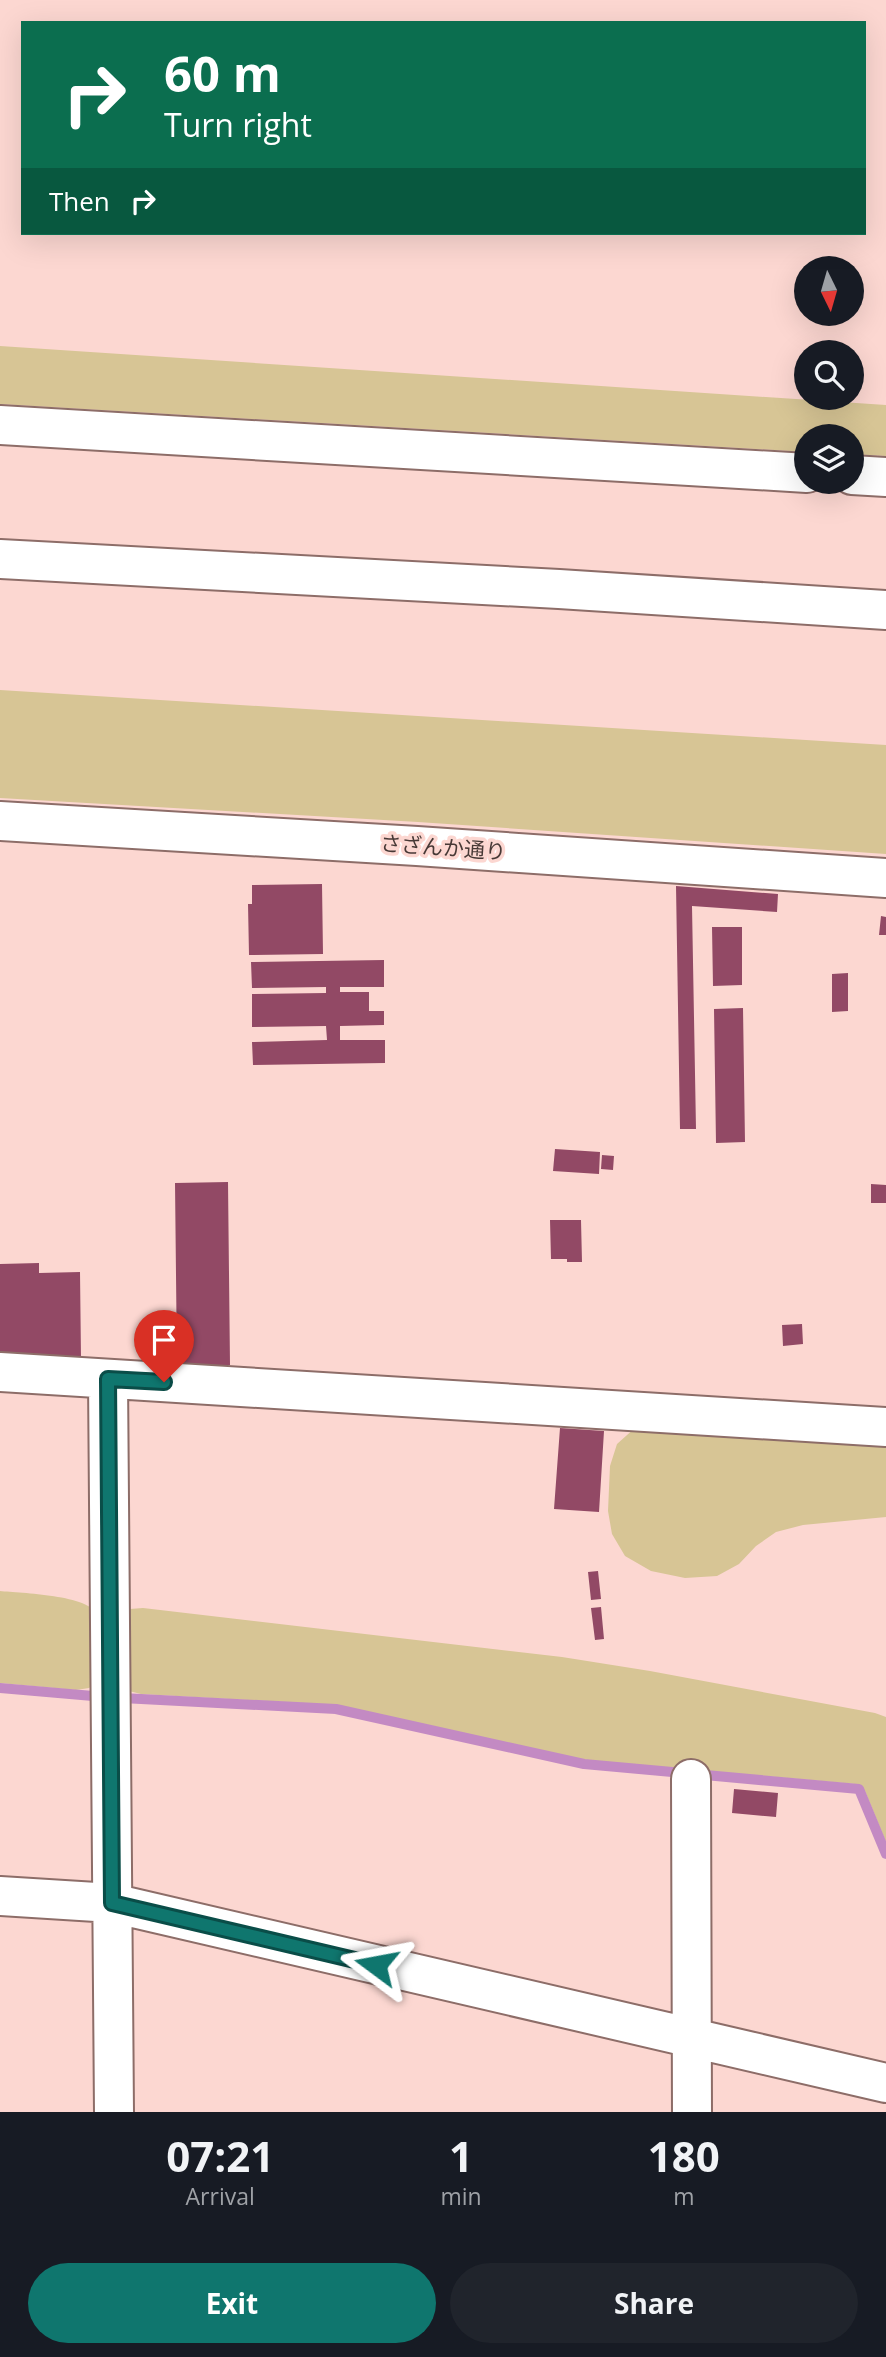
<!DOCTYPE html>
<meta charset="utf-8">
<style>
:root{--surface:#171b24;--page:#20242c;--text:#f1f3f6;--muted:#9ea1a6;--accent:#0f766e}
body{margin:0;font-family:"Open Sans","Noto Sans JP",sans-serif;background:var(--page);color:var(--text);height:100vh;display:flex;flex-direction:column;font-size:26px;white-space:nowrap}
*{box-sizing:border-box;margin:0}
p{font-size:23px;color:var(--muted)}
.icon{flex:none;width:38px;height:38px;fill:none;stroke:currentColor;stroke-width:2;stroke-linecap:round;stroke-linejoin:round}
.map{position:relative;height:2112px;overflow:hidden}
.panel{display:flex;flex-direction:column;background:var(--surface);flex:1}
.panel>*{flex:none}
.hud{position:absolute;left:21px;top:21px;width:845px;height:214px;border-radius:0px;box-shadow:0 7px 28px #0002;background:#0b6e4f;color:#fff;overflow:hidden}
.needle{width:46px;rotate:175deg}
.controls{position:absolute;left:794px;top:256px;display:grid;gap:14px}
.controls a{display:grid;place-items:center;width:70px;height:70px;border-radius:50%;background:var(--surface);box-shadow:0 7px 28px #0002;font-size:35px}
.pin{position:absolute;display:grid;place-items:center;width:60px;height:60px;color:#fff;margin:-72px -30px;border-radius:50% 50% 50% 0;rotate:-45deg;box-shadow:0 0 7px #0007}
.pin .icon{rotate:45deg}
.me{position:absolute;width:77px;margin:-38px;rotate:283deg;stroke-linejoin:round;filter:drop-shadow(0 0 5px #0008)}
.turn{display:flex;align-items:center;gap:24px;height:147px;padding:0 28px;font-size:32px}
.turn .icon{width:91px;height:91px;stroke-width:2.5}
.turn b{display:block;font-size:49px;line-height:60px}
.then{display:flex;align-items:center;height:66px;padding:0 28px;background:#0003;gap:14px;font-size:26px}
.eta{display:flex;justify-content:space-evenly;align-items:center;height:119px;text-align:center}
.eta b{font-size:42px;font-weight:700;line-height:49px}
.action{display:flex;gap:14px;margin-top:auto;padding:14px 28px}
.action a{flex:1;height:80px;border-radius:42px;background:var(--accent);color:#fff;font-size:28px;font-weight:700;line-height:80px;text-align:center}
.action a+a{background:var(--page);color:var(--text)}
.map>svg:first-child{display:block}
</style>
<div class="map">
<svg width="886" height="2112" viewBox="0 0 886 2112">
<rect width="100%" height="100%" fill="#fcd7d1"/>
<!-- green -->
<path fill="#d7c595" d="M0,346L886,405V456L852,454V436H807V452L0,404Z
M0,690L886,745V854L418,822L0,798Z
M636,1427L886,1437V1517L803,1525L776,1532L756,1546L739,1564L717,1576L685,1578L651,1571L625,1556L612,1534L608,1511L610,1466L617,1444Z
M0,1591C20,1593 92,1595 96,1615C100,1632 98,1663 98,1681L89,1688L76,1690L0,1683Z
M143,1608L562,1657L650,1671L875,1713L886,1717V1842L865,1791L855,1784L585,1760L337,1705L141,1694L129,1691L120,1617L130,1609Z"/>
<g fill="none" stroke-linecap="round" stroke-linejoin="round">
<!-- stream -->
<path stroke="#c38ac3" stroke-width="10" d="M0,1688L93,1696
M122,1698L336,1709L584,1764L859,1789L886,1854"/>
</g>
<!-- building -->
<path fill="#924965" d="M322,884L323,954L249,955L248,904H252V885Z
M676,886L778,894L777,912L692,906L696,1129H680Z
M881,916L886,917V935H879Z
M712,927H742V985L713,986Z
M384,960V987H340V992H369V1011H384V1025L340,1026V1040H385V1063L253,1065L252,1042L327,1040L326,1026L252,1027V994L326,993V987L252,988L251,962Z
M848,973V1011L832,1012V974Z
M743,1008L745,1142L716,1143L714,1009Z
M555,1149L600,1152L599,1174L553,1171Z
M602,1155L614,1156L613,1170L601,1169Z
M228,1182L230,1365L177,1366L175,1183Z
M871,1184L886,1185V1203H871Z
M550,1220H581L582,1262H567V1259H551Z
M39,1263V1273L80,1272L81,1359L0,1360V1264Z
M802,1324L803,1344L783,1346L782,1325Z
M560,1428L604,1431L599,1512L554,1509Z
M598,1571L601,1599L591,1600L588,1572Z
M601,1607L604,1639L595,1640L591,1608Z
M734,1789L778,1793L776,1817L732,1813Z"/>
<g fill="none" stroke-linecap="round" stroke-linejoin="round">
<defs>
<path id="minor" d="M0,425L807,473
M852,475L886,477
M0,559L559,589L886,610
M0,821L417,846L886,878
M0,1372L886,1427
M108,1379L114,2112
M691,1779L692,2112
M0,1896L112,1903L886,2083"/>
</defs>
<!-- minor casing -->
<use href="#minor" stroke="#8d6d68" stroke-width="42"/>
<!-- minor -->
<use href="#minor" stroke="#fff" stroke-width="38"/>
</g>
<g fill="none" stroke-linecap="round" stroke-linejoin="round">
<defs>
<path id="route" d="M164,1382L108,1379L112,1903L376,1965"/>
</defs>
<!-- route casing -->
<use href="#route" stroke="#0a4d48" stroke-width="18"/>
<!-- route -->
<use href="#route" stroke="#0f766e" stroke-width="12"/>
</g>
<g text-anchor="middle" stroke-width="7" stroke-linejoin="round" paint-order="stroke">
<!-- street labels -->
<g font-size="21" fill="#473936" stroke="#fcd7d1">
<text transform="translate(443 848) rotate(4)" y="7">さざんか通り</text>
</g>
</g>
</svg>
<div class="controls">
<a><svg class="needle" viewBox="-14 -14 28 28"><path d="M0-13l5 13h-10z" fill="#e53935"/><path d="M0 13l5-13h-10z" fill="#9ea1a6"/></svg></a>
<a><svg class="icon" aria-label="search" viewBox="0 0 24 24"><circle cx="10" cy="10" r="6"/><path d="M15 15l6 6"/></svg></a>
<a><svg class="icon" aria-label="layers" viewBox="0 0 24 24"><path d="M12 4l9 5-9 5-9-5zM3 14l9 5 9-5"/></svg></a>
</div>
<div class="pin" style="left:164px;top:1382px;background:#d93025"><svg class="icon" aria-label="arrive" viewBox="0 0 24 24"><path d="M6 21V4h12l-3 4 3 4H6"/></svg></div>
<svg class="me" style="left:376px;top:1965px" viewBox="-20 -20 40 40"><path d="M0-17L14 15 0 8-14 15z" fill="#0f766e" stroke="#fff" stroke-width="4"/></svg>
<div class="hud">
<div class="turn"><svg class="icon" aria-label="right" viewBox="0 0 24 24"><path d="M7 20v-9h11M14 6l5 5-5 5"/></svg><div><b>60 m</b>Turn right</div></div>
<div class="then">Then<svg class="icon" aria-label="right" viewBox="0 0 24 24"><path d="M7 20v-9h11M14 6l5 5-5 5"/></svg></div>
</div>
</div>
<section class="panel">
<div class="eta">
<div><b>07:21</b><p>Arrival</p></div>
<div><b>1</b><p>min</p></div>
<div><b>180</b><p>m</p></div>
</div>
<div class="action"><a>Exit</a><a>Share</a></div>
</section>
